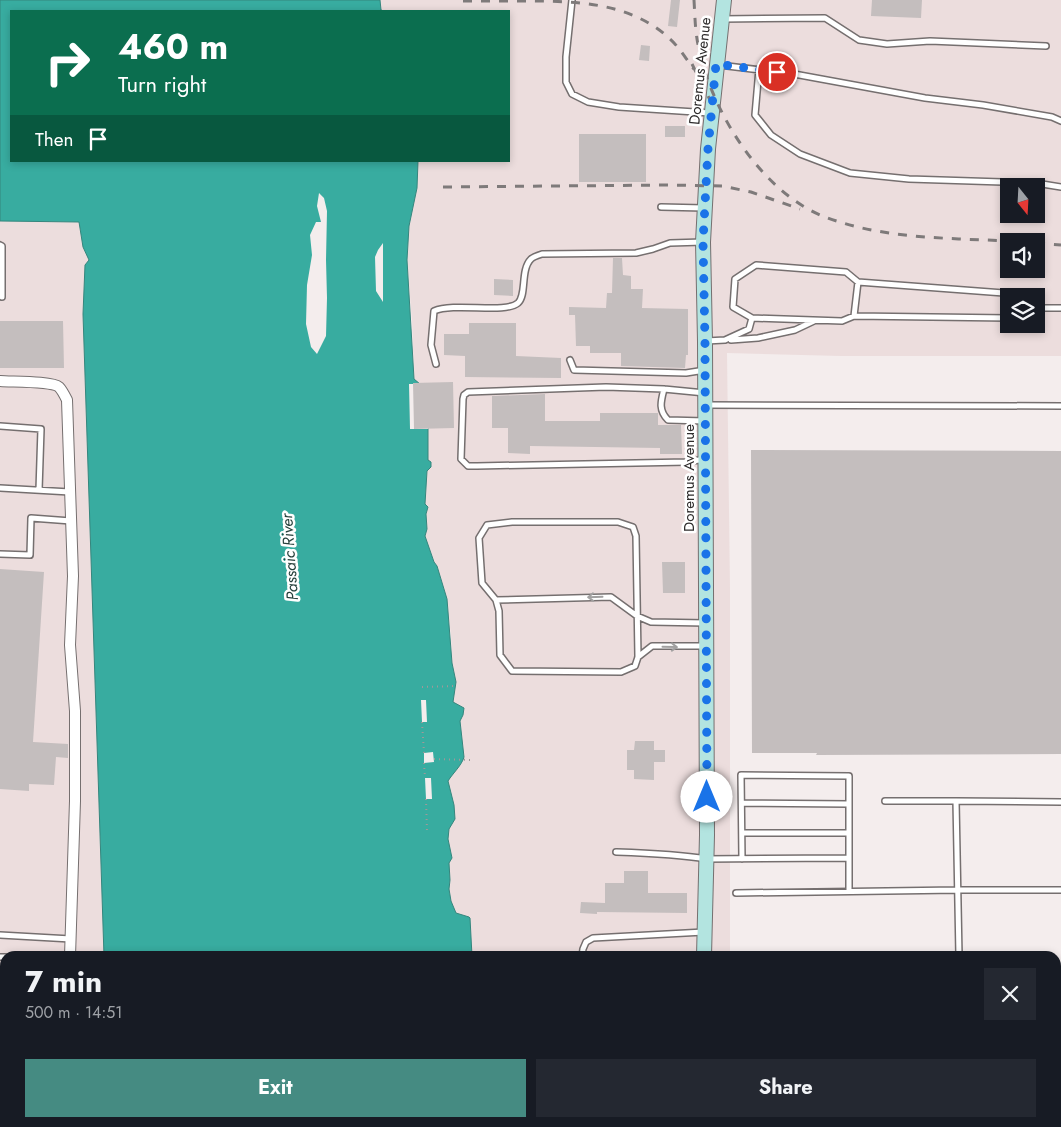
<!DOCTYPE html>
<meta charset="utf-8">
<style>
:root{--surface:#171b24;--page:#242831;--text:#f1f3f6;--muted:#9ea1a6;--accent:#458b82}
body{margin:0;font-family:Jost,sans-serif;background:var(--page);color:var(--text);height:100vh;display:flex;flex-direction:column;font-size:19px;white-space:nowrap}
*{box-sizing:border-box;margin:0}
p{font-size:16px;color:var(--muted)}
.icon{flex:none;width:28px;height:28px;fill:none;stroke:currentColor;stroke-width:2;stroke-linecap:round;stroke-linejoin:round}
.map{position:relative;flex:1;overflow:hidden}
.sheet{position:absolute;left:0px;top:951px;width:1061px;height:176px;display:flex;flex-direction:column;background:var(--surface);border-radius:15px 15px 0 0;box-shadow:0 2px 8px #0003}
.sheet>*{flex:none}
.hud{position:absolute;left:10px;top:10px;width:500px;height:152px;border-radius:0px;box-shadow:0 2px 8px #0003;background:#0b6e4f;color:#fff;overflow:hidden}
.needle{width:32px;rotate:162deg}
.controls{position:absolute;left:1000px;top:178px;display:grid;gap:10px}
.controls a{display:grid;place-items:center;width:45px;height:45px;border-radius:0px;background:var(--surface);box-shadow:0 2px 8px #0003;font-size:25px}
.pin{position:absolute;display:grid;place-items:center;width:42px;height:42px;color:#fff;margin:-21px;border:2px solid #fff;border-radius:50%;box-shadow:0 1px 5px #0007}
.me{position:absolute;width:55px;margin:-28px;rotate:0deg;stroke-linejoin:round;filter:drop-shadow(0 0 4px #0008)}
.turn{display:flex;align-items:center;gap:18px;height:105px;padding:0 25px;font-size:22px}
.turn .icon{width:65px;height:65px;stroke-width:2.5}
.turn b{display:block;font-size:35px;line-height:42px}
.then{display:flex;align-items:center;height:48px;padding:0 25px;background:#0003;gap:10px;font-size:19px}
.round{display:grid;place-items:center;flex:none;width:52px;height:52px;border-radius:0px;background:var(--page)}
.head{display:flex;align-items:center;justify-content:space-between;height:85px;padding:0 25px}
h1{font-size:30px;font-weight:700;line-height:38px}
.primary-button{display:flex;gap:10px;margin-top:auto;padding:10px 25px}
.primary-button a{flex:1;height:58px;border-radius:0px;background:var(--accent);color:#fff;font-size:20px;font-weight:700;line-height:58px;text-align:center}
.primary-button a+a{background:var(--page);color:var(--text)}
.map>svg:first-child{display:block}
</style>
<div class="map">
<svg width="1061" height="1127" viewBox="0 0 1061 1127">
<rect width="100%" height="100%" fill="#f4eded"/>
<!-- built -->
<path fill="#ecdddd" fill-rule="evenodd" d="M380,0H1061V356H841L727,353L730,589V956H472L470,918L469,917L456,913L451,901L449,889L450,880L449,863L452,858L448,839V781L454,771L463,762L464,757L460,721L463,715L453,703L456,682L452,663L451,634L444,588L437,567L434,562L425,536L427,529L426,514L428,507L425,504L428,460V429L414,379L412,321L407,260L409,226L417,188L418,161H509V11H381ZM1009,186H1036V214H1009ZM1009,241H1036V269H1009ZM1009,296H1036V324H1009Z
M0,221L80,222L83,247L89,260L83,314L104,956H5V1122H116V1127H0Z
M1056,997L1061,998V1127H482L481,1123L1056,1122Z"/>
<!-- water -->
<path fill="#38aca0" stroke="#35867d" d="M0,0H380L381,10L384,11H11V161H418L417,188L409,226L407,260L414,379L420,384L428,429V460L431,462V467L427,471L425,504L428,507L426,514L427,529L425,536L434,562L437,566L447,599L452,663L456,682L453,702L464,708L463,715L460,721L464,757C462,765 453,773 448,781L454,805L455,819L449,829L448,839L452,858L449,863L450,880L449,889L451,901L456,913L469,917L470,918L472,956H104L83,314L85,265L89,260L83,247L79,222L0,221Z
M116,1122H481L482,1127H116Z"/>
<!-- pier -->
<path fill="#f4eded" d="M319,193L324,198L327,211L326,260L327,298L326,336L317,354L311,347L306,324L307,285L312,255L310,235L316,222H321L317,206Z
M383,243V302L376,291L375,257L378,250Z
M409,384H420L428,429H410Z
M421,700H426L427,722H422Z
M433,752L434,762L424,763V753Z
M425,778H431L432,799H426Z"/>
<!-- building -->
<path fill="#c4bebe" d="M671,0H680L677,27L668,26Z
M872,0H922L921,18L871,16Z
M641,45L650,46L649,61L639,60Z
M665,126H685V137H665Z
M579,134H646V182H579Z
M613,258H622L623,275L631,276V289H643L642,308L688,309V355H686L685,368L621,366V353H590V346H576L575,315H569V307L606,308L607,293H612Z
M494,279L513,280V296L494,295Z
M0,321H63L64,368H0Z
M469,323H516V356L561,358V378L465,377V356L444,355V334H469Z
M453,382L454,428L414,429L413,383Z
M545,394V421H600V413H658V425H681L682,454H660V448L530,446V454L508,453V428H492V396Z
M751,450L1061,451V754L816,755L817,753H752Z
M662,562H685V593H663Z
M0,569L44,572L33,742L68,744V758L56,757L54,785L29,784V791L0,789Z
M635,741H654V750H665V762H654V780L634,779V770H627V750H634Z
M624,871H648V893H687V913L597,912V914L580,913L581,902L605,903V883H624Z"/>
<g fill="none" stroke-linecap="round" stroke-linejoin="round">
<defs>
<path id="lane" d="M572,0L566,57V82L572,94L588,102L619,107L710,113
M722,19L825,18L859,40L887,44L930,41L1046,46
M719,65L794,74L925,98L983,105L1052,117L1061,121
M759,69L755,115L771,135L800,154L850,173L909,179L1036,183L1061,187
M661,207L704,208
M0,245L2,246V297
M858,282L1017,294V296
M1036,308H1061
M854,316L1009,318
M731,340L758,338L795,330L814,321
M706,341L725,340L749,329L752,318L842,321L854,316L858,282L846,272L756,265L735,279L733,307L752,318
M570,360L574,370L686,373L705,370
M436,364L431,345L434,311C455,302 505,314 518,303C527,295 520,270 531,259C533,257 539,255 542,254L636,253L653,249L670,243L703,242
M664,389C661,401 658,410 668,420L705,421
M705,393L664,389L606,387L468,392L464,395L463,399L461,459L468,466H477L687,462L705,459
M707,405L1061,406
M0,426L41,429L39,490
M0,488L70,492
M512,522H618L633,527L636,536L638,657L635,666L621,672L512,671L500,655L499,611L496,600L482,583L479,538L487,525Z
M0,554L30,555L31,518L71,521
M496,600L611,597L637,616L651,622L706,623
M638,657L652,646H706
M885,801H956
M742,803L849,804
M742,833H849
M616,852C646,853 677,854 706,859L849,858V776L741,775L742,859
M849,858V891
M736,893L958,890H1061
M0,935L71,939
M582,956L583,949L586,942L593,938L704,932
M959,956L956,801L1061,802
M0,957H5
M1056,1033L1060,1034L1061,1013
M1056,1114H1061
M749,1122L754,1123L755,1127
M787,1122L788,1127"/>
<path id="street" d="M0,381C11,382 52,381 59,387C62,390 65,396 67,400L73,576L70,645L75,711V801L70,956
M61,1127V1122"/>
<path id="secondary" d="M704,956L707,835L705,341L703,242L708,149L724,0
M1056,993L1061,992
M707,1127V1122"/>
</defs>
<!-- lane casing -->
<use href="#lane" stroke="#756f6f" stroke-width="8"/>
<!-- street casing -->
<use href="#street" stroke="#756f6f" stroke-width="12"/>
<!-- secondary casing -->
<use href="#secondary" stroke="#756f6f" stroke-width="16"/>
<!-- path -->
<path stroke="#9e9999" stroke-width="2" stroke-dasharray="1 4" stroke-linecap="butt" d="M422,687L456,686
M422,722L424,753
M434,759L470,760
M424,763L425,778
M426,799L427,832"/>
<!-- lane -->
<use href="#lane" stroke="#fff" stroke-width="5"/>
<!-- street -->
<use href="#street" stroke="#fff" stroke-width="10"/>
<!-- secondary -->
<use href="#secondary" stroke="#b3e4e0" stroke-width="14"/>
<!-- rail -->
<path stroke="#7e7a7a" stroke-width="3" stroke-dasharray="9 9" stroke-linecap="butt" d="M694,0C695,16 695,33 699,49C712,112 762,193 825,217C883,239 947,238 1009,241
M463,1C485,1 507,1 529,1C578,1 632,3 670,39C679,47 686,59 694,69
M692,64L712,104
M443,187L666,185L722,186L751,192L800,209
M1036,243L1061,245"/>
</g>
<!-- one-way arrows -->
<defs><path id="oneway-shaft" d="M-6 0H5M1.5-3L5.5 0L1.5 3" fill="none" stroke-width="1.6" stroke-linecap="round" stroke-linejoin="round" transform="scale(1.25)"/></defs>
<g stroke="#a1a0a0">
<use href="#oneway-shaft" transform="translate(595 597) rotate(178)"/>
<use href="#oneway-shaft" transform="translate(670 647) rotate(1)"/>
</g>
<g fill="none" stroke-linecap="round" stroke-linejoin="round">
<!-- route -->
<path stroke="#1a73e8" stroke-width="9" stroke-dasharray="0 16.2" d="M707,797L705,341L703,242L708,149L716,64L777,72"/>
</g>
<g text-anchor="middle" stroke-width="5" stroke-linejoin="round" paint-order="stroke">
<!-- street labels -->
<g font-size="15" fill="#2e2c2c" stroke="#fff">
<text transform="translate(700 71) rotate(-84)" y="5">Doremus Avenue</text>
<text transform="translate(689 478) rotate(-90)" y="5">Doremus Avenue</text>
</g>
<!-- water labels -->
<g font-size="16" font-style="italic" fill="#26403c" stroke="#fff">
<text transform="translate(289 557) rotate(-94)" y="6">Passaic River</text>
</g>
</g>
</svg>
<div class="controls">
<a><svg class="needle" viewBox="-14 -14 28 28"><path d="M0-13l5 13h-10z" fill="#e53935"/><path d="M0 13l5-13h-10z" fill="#9ea1a6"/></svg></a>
<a><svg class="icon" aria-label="sound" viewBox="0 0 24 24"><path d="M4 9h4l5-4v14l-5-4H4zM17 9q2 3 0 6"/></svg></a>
<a><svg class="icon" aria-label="layers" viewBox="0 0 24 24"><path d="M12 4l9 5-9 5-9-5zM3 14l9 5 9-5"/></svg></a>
</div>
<div class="pin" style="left:777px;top:72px;background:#d93025"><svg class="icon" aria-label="arrive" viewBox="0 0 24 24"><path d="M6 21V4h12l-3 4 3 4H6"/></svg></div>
<svg class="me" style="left:707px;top:797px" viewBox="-20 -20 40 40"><circle r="19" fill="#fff"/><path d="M0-13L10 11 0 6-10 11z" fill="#1a73e8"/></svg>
<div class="hud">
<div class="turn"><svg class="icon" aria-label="right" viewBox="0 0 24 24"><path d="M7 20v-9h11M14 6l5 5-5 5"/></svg><div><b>460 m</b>Turn right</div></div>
<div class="then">Then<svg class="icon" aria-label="arrive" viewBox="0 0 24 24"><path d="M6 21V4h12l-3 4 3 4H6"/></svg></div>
</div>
<section class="sheet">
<div class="head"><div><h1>7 min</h1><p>500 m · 14:51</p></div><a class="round"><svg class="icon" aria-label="close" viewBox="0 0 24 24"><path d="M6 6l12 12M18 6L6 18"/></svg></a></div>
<div class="primary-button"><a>Exit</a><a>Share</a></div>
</section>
</div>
